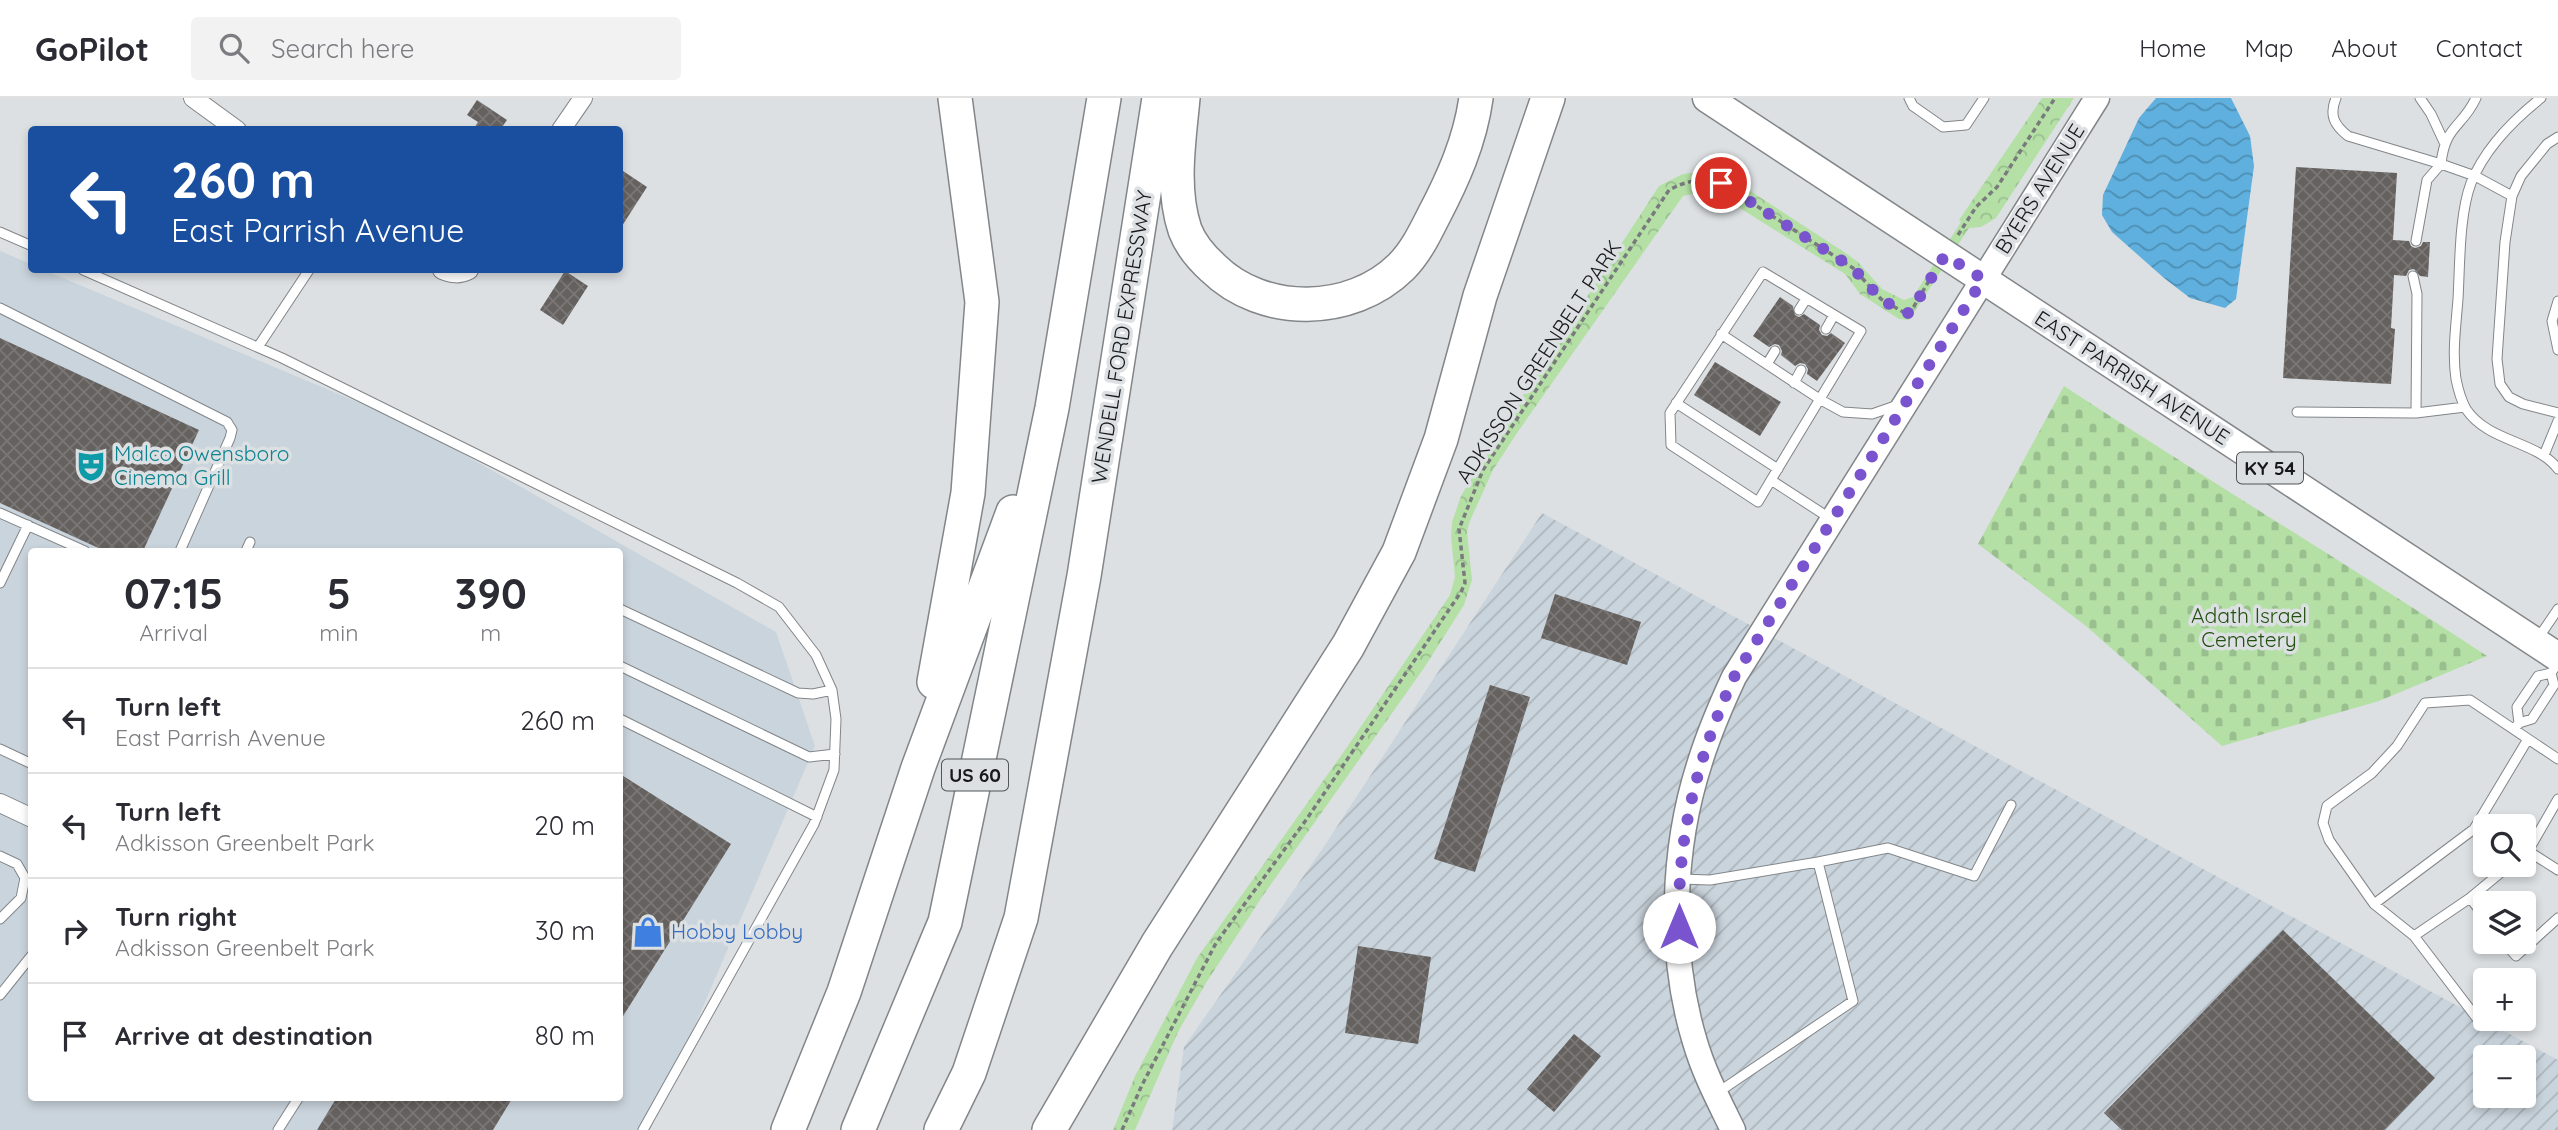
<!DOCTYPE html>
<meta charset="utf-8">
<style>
:root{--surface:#fff;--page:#f2f2f3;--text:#2b2b33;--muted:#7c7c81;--line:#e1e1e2}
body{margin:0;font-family:Quicksand,sans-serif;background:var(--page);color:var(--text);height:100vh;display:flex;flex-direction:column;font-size:26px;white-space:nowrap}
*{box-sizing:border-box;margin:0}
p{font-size:23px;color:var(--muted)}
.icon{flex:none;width:38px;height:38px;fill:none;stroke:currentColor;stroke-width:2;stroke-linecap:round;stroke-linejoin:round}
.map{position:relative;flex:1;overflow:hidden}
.panel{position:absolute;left:28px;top:450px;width:595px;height:553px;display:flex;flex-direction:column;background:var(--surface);border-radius:7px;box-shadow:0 4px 10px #0003}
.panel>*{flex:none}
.hud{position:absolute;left:28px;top:28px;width:595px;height:147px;border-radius:7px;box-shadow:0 4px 10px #0003;background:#1a4fa0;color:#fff;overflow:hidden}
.controls{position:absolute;left:2473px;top:716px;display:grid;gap:14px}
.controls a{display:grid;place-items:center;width:63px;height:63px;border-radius:7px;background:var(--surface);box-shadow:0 4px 10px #0003;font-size:35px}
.pin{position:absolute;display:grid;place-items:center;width:60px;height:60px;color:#fff;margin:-30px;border:4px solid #fff;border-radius:50%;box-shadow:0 2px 7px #0007}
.me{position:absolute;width:77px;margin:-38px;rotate:0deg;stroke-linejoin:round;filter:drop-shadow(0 0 5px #0008)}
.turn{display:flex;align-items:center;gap:24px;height:147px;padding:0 28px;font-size:32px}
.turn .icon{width:91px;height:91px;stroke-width:2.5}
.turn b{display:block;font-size:49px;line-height:60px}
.eta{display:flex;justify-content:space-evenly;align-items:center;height:119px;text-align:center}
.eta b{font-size:42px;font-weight:700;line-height:49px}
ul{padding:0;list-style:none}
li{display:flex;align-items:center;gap:21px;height:105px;padding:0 28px;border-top:2px solid var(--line)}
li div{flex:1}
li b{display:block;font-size:26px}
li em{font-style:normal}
header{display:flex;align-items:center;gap:42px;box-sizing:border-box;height:98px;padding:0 35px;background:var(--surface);border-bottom:2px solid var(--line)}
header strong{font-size:33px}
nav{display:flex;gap:38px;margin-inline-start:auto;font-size:24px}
.search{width:490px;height:63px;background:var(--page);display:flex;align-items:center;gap:18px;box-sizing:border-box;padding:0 24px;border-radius:7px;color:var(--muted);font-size:26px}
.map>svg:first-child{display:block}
</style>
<header>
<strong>GoPilot</strong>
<div class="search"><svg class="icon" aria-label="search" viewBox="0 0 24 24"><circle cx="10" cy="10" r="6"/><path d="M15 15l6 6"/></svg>Search here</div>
<nav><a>Home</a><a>Map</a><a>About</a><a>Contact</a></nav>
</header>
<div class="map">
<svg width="2558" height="1032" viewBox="0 0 2558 1032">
<defs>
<pattern id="industrial-furrows" width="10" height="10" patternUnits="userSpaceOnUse" patternTransform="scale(1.75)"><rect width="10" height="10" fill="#cad4dc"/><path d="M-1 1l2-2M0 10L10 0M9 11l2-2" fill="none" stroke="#adb5bc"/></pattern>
<pattern id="cemetery-stones" width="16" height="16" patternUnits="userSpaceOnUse" patternTransform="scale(1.75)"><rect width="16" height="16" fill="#b4e0a6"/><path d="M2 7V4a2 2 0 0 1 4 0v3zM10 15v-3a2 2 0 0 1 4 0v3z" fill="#9abf8e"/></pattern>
<pattern id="park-crowns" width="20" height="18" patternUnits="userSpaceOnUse" patternTransform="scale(1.75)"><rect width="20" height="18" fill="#b4e0a6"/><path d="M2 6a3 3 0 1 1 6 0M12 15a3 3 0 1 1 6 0" fill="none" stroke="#9abf8e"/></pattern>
<pattern id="water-waves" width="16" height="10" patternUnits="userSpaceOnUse" patternTransform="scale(1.75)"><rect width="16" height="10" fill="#5fb0de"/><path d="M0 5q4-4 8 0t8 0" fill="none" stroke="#4d8eb3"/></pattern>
<pattern id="building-cross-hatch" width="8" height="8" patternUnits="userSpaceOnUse" patternTransform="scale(1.75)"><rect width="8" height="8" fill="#65615f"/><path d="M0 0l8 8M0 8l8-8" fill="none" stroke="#7a7776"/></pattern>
</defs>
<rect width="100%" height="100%" fill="#dce0e3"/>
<!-- built -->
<path fill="#cad4dc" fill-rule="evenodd" d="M0,153L31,166L32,172H44L412,327L776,534L815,648L650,1032H0ZM32,453H620V999H32Z"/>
<!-- industrial -->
<path fill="url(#industrial-furrows)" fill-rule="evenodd" d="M1542,415L2558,962V1032H1172L1184,949L1323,750ZM2485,959H2524V998H2485Z"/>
<!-- cemetery -->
<path fill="url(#cemetery-stones)" d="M2064,288C2204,380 2347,466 2487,558L2379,603L2222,648L2086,528L1978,446Z"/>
<!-- park -->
<path fill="url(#park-crowns)" d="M2042,0H2074L1996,120L1981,129L1969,130L1909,222L1899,221L1860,196L1845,176L1711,92L1683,98L1517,335L1493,372L1469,425L1467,434L1472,482L1464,507L1424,570L1264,796L1206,885L1178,934L1135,1032H1113L1135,978L1197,860L1345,652L1450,497L1455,479L1451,438L1452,424L1461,398L1507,322L1659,88L1683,76L1705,73L1717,75L1738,85L1844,154L1858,164L1882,191L1904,202L1913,199L1961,124L1959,122Z"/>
<!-- water -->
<path fill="url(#water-waves)" d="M2156,0H2231L2250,38L2254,68L2236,201L2225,210L2190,200L2164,180L2112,134L2102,117L2103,97L2139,20Z"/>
<!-- building -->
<path fill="url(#building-cross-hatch)" d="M477,2L507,22L500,32H473L478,24L467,17Z
M2296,69L2397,75L2393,142L2409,143L2411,148L2415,150L2421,148L2423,144H2430L2428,179L2420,178L2414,171L2409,172L2406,178L2394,177L2391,230L2395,231L2391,286L2283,280Z
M620,71L647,89L620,131Z
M565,173L588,188L563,227L540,212Z
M1780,199L1793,208L1795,217L1799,219L1804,216L1820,227L1819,232L1822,237L1827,238L1831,235L1845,245L1817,283L1807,276L1808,271L1805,266L1800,265L1795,268L1781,257L1782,253L1779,247L1775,246L1769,249L1753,238Z
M0,240L199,332L143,453H105L0,405Z
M1715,264L1781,304L1760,338L1694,297Z
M1555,496L1641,524L1627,567L1541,540Z
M1490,587L1530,599L1475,774L1434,761Z
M620,676L731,746L620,923Z
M2283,832L2435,980L2385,1032H2122L2104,1015Z
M1358,848L1431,859L1418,946L1345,935Z
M1574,936L1601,958L1554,1014L1527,991Z
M337,999H513L493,1032H317Z"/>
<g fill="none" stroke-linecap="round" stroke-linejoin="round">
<defs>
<path id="lane" d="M1909,0L1913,8L1943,29L1966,27L1984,0
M2336,0C2329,17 2334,27 2348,38L2441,66C2445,27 2462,30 2476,0
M2420,0L2431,16L2444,44
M2541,0C2512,23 2485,50 2471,85C2459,117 2460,167 2458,201C2456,227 2452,255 2456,281C2458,291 2461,302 2466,311C2489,345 2536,342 2558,371
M2558,39L2547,46L2521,78L2512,98L2505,144L2497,261L2500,286L2509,299L2523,306L2558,315
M0,134L32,148
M2416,143L2427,82L2441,66L2475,78L2512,98
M83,172L282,260L737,485L779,509L816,557L832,592L836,621L834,672L814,726L643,1032
M2413,178L2417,196L2416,315
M2558,203L2552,223L2558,252
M0,210L227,324L232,332L230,340L180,453
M1799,212L1806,201
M1826,231L1834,217
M1721,236L1821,302L1843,314L1872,316L1898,307
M258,249L309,172
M1767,266L1775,253
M1794,285L1801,272
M1676,305L1778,371
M2297,314L2416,315L2465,309
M2544,357L2558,323
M1771,382L1861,233L1763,174L1670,315L1671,347L1758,404L1771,382L1831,421
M0,415L85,453
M246,453L250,444
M0,485L28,427
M620,511L798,595L813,596L832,592
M2537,542L2558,511
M620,568L809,659L835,656
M620,621L817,719
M2519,625L2517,609L2538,578L2551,575
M2514,631L2519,625L2532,621L2554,587L2551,575L2558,565
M0,651L32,666
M2528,753L2558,772
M2524,757L2528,753L2558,701
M0,758L17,766L25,780L21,800L0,821
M1818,764L1888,750L1974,778L2011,707
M1680,781L1710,782L1818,764L1853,903L1717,995
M2374,806L2474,731L2528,641
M2485,819L2470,800L2511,766
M2414,838L2470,800
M2504,844L2516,858L2558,820
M0,897L32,857
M2482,927L2414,838L2374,806L2329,742L2323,725L2327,708L2372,675L2397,648L2425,605L2470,602L2558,661
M278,1032L299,999"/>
<path id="street" d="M193,0L237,32
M561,32L583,0
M442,172C452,176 459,177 469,172
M0,705L32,720"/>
<path id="secondary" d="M1733,1032C1719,1003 1704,975 1695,944C1668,856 1672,750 1700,664C1709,635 1721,607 1734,579L2097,0"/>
<path id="primary" d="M1707,0L2558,559"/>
<path id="highway" d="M1183,0C1179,43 1171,91 1185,132C1191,148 1201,159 1213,170C1263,219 1351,218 1401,169C1415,155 1424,137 1433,119C1453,81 1470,43 1476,0
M934,584L968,395L982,204L955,0
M788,1032L844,894L918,670L1013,414
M858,1032L945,824L1052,310L1104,0
M941,1032L969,975L1021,820L1084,478L1159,0
M1049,1032L1157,847L1348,548L1399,454L1441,341L1480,198L1548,0"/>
</defs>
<!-- lane casing -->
<use href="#lane" stroke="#828689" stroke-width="11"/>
<!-- street casing -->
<use href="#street" stroke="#828689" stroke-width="20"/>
<!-- secondary casing -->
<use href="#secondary" stroke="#828689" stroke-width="27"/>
<!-- primary casing -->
<use href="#primary" stroke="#828689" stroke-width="31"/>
<!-- highway casing -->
<use href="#highway" stroke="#828689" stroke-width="36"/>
<!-- path -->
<path stroke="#787a7c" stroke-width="3.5" stroke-dasharray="5 3.5" stroke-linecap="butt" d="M1958,137L1976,109L1997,89L2055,0
M1122,1032L1142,987L1216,845L1306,722L1461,494L1465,485L1459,431L1483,372L1669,92C1686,83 1702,79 1721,85L1853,170L1881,201L1905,215H1910L1933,176"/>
<!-- lane -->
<use href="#lane" stroke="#fff" stroke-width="9"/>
<!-- street -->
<use href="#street" stroke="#fff" stroke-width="18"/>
<!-- secondary -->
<use href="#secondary" stroke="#fff" stroke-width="24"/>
<!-- primary -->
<use href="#primary" stroke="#fff" stroke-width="28"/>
<!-- highway -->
<use href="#highway" stroke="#fff" stroke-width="33"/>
</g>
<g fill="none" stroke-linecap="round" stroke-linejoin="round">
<!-- route -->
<path stroke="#7954ce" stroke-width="12" stroke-dasharray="0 21.6" d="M1679,829C1677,738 1697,661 1734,579L1983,181L1945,157L1910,215H1905L1881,201L1853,170L1721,85"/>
</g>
<!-- icons -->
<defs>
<symbol id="theatre-bare" viewBox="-9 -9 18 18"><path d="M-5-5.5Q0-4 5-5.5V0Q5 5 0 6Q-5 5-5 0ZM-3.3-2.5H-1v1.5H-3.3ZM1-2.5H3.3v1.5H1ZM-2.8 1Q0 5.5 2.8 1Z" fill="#0f9aa8" stroke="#dce0e3" stroke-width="2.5" paint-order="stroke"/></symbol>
<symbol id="shop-bare" viewBox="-9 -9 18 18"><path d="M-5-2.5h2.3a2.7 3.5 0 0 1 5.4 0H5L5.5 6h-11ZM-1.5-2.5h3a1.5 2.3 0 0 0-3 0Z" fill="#3f7fe0" stroke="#dce0e3" stroke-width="2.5" paint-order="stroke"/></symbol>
</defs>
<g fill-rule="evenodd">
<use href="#theatre-bare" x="69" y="346" width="44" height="44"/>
<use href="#shop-bare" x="626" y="812" width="44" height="44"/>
</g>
<g text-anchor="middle" stroke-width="7" stroke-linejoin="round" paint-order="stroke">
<!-- shield labels -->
<g fill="#dce0e3" stroke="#525456" stroke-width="2">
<rect x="2237" y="354.5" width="66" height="31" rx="5"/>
<rect x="942" y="661.5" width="66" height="31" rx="5"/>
</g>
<g font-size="19" font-weight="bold" fill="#171819">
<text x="2270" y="377">KY 54</text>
<text x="975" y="684">US 60</text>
</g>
<!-- street labels -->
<g font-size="21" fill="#171819" stroke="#dce0e3">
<text transform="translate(2040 91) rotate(-58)" y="7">BYERS AVENUE</text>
<text transform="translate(1122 239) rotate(-81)" y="7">WENDELL FORD EXPRESSWAY</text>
<text transform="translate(1539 264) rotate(-57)" y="7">ADKISSON GREENBELT PARK</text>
<text transform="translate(2132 280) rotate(33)" y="7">EAST PARRISH AVENUE</text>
</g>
<!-- culture labels -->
<g font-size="21" fill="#0d838f" stroke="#dce0e3" text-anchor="start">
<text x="114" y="363">Malco Owensboro<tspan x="114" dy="24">Cinema Grill</tspan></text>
</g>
<!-- park labels -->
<g font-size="21" fill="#22500f" stroke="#dce0e3">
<text x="2249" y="525">Adath Israel<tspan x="2249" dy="24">Cemetery</tspan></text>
</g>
<!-- shop labels -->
<g font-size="21" fill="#366cbe" stroke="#dce0e3" text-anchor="start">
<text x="671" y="841">Hobby Lobby</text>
</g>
</g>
</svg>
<div class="controls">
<a><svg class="icon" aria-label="search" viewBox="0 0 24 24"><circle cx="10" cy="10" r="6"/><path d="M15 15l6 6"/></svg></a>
<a><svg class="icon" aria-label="layers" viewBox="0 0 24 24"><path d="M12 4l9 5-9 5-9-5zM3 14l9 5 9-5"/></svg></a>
<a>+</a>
<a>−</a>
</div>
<div class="pin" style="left:1721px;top:85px;background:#d93025"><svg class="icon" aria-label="arrive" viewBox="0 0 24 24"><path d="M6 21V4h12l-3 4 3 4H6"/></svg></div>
<svg class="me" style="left:1679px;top:829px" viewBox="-20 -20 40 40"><circle r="19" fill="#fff"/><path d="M0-13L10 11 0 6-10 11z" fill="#7954ce"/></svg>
<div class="hud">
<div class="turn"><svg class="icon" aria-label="left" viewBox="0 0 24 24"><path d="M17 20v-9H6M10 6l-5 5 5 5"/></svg><div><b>260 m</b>East Parrish Avenue</div></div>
</div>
<section class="panel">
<div class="eta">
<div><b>07:15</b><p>Arrival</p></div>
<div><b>5</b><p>min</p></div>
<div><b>390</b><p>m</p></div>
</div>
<ul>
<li><svg class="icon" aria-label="left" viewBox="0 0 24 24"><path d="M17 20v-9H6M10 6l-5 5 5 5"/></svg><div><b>Turn left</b><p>East Parrish Avenue</p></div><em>260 m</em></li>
<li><svg class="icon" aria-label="left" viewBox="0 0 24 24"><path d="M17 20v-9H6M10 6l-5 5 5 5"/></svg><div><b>Turn left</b><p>Adkisson Greenbelt Park</p></div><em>20 m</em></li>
<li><svg class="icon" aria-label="right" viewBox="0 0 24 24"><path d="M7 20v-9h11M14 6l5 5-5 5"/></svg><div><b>Turn right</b><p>Adkisson Greenbelt Park</p></div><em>30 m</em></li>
<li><svg class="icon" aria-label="arrive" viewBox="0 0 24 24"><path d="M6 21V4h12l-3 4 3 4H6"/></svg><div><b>Arrive at destination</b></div><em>80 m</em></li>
</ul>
</section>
</div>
